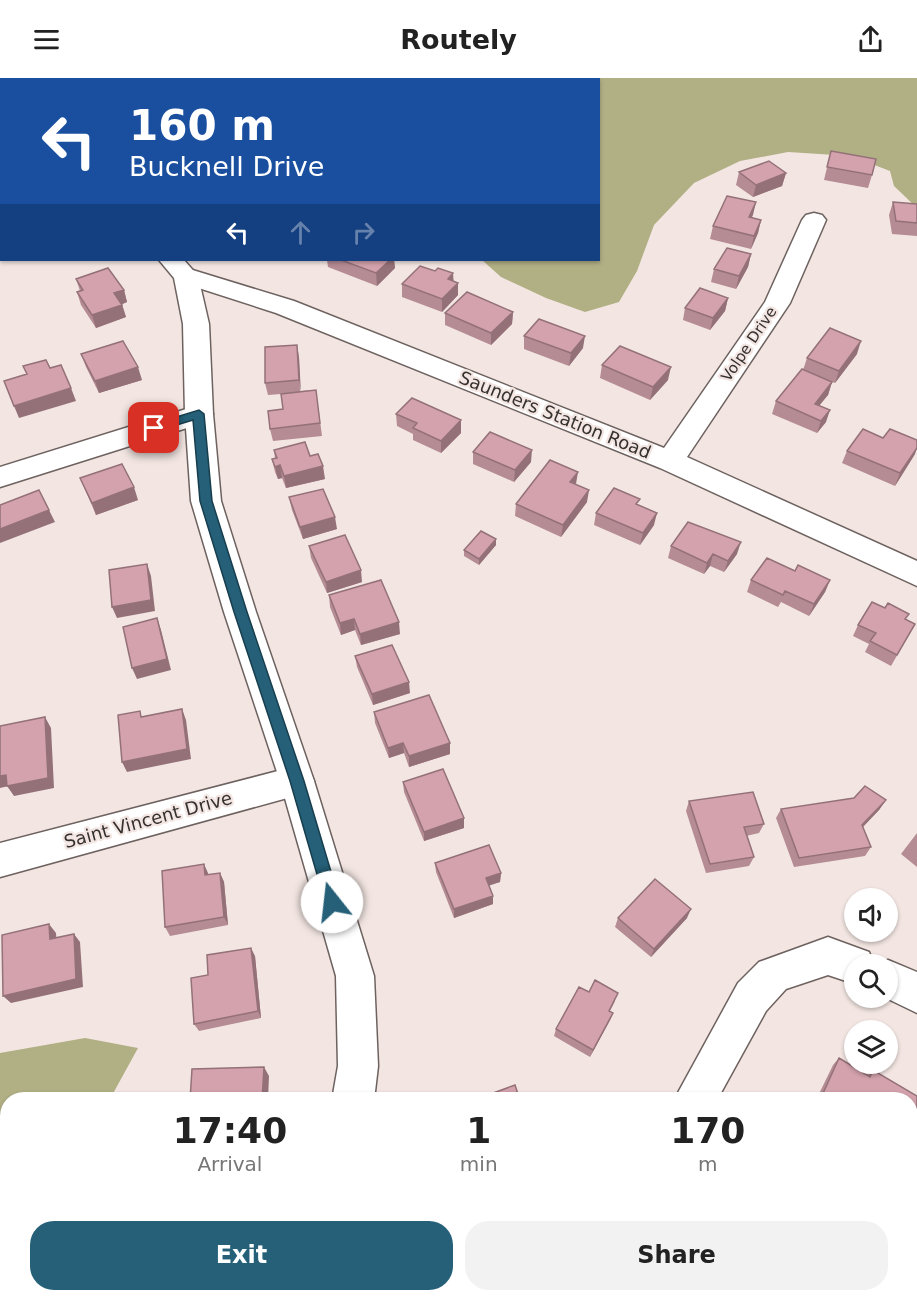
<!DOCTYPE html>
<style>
:root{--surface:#fff;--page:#f2f2f2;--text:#222;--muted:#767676;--accent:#256078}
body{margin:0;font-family:"DejaVu Sans",sans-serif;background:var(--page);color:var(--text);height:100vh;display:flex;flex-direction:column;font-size:22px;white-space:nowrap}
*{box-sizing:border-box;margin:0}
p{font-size:20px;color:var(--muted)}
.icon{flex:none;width:33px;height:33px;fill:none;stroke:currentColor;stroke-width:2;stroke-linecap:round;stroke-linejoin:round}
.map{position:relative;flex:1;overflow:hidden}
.side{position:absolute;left:0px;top:1014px;width:918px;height:210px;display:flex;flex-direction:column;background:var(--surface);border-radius:24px 24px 0 0;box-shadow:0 2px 4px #0004}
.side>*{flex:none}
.top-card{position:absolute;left:0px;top:0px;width:600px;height:183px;box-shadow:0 2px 4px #0004;background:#1a4fa0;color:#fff;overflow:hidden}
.tools{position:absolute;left:844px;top:810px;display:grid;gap:12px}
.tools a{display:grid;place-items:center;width:54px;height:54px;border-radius:50%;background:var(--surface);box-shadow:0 2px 4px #0004;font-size:30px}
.pin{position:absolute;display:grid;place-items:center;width:51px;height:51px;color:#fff;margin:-26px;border-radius:12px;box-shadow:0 3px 9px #0006}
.me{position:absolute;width:66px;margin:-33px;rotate:344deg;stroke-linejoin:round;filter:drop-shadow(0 0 4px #0008)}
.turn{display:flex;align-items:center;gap:21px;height:126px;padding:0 30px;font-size:27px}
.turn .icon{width:78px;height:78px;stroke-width:2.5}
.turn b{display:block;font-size:42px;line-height:51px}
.lanes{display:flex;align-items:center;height:57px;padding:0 30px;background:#0003;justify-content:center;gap:30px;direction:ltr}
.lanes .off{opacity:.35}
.eta{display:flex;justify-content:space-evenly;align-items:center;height:102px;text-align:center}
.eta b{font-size:36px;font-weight:800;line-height:42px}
.action{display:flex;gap:12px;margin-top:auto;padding:12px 30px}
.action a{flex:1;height:69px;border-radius:24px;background:var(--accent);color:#fff;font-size:24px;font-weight:800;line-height:69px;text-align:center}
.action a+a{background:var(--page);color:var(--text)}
header{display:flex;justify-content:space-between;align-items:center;height:78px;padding:0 30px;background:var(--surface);font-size:27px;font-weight:800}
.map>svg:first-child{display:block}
</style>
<header><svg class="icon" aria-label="menu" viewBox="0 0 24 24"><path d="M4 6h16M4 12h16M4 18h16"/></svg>Routely<svg class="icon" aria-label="share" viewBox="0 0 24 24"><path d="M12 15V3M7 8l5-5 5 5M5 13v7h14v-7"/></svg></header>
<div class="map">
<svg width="917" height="1224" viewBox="0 0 917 1224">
<rect width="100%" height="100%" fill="#f3e6e2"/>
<!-- forest -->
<path fill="#b1af84" d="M361,0H917V130L894,108L890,93L851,78L788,74L740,83L694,105L654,147L637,193L619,224L585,234L546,220L501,199L482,182H598V2H356Z
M85,960L138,970L110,1021L8,1022L7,1070L0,1073V975Z"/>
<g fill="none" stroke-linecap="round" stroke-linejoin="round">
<defs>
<path id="minor" d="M0,93H2V107H0Z
M814,135L822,137L826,142L790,225L687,379L917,483V508L660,390L276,235L177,203L174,198L177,193L186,190L294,223L664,370L765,224L802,142L806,137Z
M199,327L209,329L213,336L209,343L0,409V389Z
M297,688L309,692L314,703L309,714L0,799V765Z
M828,859L869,874L874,886H855V906L828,897L786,911L766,933L717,1022H674L738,905L759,884Z
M888,882L917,894V935L886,920L888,886H877Z
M133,1216H202L199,1224H130Z"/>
<path id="major" d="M12,0H32L33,2H12Z
M159,182H184L198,198L209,246L213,336L221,423L256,534L314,703L374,898L378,988L374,1022H332L338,988L336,898L280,703L224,534L191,423L185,336L183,246L174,200Z
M300,1216H346L344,1224H298Z"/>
</defs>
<!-- minor casing -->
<use href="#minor" stroke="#6d625f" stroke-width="3"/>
<!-- major casing -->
<use href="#major" stroke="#6d625f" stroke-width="3"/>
<!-- minor -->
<use href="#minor" fill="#fff" fill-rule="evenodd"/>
<!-- major -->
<use href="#major" fill="#fff" fill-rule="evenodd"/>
</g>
<!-- wall -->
<path fill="#b58b94" d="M831,73L872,97L868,110L824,102Z
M739,94L786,95L782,108L753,119L736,107Z
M756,124L751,140L761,142L758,155L751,171L710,161L713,148Z
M893,124L917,126V158L892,156L889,137Z
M751,176L748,189L736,211L711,204L714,191Z
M327,182H394L395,190L377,208L328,189Z
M76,201L124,212L127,224L122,226L126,239L96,250L81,227L77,214L80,213Z
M454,203L458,217L442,234L402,219V206Z
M728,220L725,233L710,252L683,242L685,230Z
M513,234L512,246L491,267L445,247V235Z
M524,258L583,270L569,288L524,271Z
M81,276L142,302L99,315L86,289Z
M857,276L835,305L824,301L832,304L828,317L819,327L826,344L817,355L772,336L776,323L803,292L807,280Z
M299,279L300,313L316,312L322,358L273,363L270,351L283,331L281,316L268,317L265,305Z
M602,287L668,302L650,322L600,300Z
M396,336L461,355L441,375L413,362V356L397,348Z
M883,360L915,376L895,408L842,385L847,373Z
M274,372L310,378L325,401L286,410L282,400L278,401L275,394L272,381H275Z
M473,374L531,384L514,404L473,386Z
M80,400L138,422L96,437Z
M576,407L587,424L561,459L515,438L516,426Z
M289,419L337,451L303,461L292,432Z
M639,427L654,447L640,467L594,447L596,435Z
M496,461V467L479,487L464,478V472Z
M309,468L362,504L327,515L311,480Z
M671,468L737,476L724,494L710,488L704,496L668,480Z
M795,493L830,502L825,514L809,538L781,524L778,529L747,514L751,502Z
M329,517L400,556L361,567L355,552L341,557L330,529Z
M906,542L915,546L891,588L865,574L869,566L853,558L858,547Z
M355,578L410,615L373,627L357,589Z
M374,634L450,665V676L409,689L404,675L389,680L375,645Z
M403,704L464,750L424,763L404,714Z
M886,722L879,732L863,749L871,769L865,778L794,789L776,740L781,731Z
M689,723L764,746L759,755L746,758L754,779L749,788L706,795L686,733Z
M917,755V789L901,776Z
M435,785L501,795L500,804L489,807L493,818V826L454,840L436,794Z
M208,795V797L220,795L224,804L228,847L170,858L165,849Z
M618,840H687L651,879L615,849Z
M255,878L261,940L199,953L194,946L208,897Z
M589,914L615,923L610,933L613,935L610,942L590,979L554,958L556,951Z
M839,980L867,997L873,992L910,1022H816L833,987Z
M917,1119V1137L910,1130V1126Z
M917,1180V1205L910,1198V1188Z
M744,1216H795L790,1224H753Z"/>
<!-- shaded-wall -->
<path fill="#947178" d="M786,95L782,108L753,119L756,107Z
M756,124L753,137L746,152L749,139Z
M761,142L758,155L751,171L754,158Z
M751,176L748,189L736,211L739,198Z
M390,182H394L395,190L377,208L376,195Z
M453,195L454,208L448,201Z
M458,205V217L442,234V221Z
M124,212L127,224L118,228L114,215Z
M728,220L725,233L710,252L713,240Z
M122,227L126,239L96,250L92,237Z
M513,234L512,246L491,267V255Z
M585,258L583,270L569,288L571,275Z
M861,263L857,276L835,305L839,293Z
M297,267L299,279L301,315L299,302Z
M138,289L142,302L99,315L95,303Z
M671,289L668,302L650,322L653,309Z
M832,304L828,317L811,338L815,326Z
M71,310L76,323L19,340L14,328Z
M830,332L826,344L817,355L821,343Z
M461,342V355L441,375V363Z
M917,370L915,376L895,408L900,395Z
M532,372L531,384L514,404L515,392Z
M280,387L282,400L278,401L275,389Z
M323,388L325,401L286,410L284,398Z
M578,394L576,406L570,404Z
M134,409L138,422L96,437L92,425Z
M589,412L587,424L561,459L563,447Z
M49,432L55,444L0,465V451Z
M657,435L654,447L640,467L643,455Z
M335,439L337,451L303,461L300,449Z
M496,461V467L479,487V481Z
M741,464L737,476L724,494L728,483Z
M713,476L710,488L704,496L707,485Z
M147,486L151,498L155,533L117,540L112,529Z
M361,492L362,504L327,515L326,504Z
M830,502L825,514L809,538L814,526Z
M157,540L161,552L171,592L137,601L132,590Z
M354,541L355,552L341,557L340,545Z
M399,544L400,556L361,567L360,556Z
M409,604L410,615L373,627L372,616Z
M182,631L186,642L191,681L127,694L122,684Z
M45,639L51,650L54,710L14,718L7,708Z
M403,665L404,675L389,680L388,670Z
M450,665V676L409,689V678Z
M6,697L13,707L0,710V698Z
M886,722L879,732L856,756L862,747Z
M464,740V750L424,763V754Z
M204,786L208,795L209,806L205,797Z
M220,795L224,804L228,847L224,839Z
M501,795L500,804L485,809L486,800Z
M493,818V826L454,840V831Z
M691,831L687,840L651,879L654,871Z
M49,846L56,855L57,869L50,861Z
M74,856L80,864L83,909L11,925L3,918Z
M251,870L255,878L261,940L258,933Z
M613,935L610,942L590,979L593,972Z
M264,989L269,998L268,1022H262Z"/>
<!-- building -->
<path fill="#d3a2ac" stroke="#947178" stroke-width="1.5" d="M118,0H150L144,2H119Z
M831,73L876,81L872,97L827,89Z
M769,83L786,95L756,107L739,94Z
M727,118L756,124L749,139L761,142L754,158L713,148Z
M893,124L917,126V145L896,143Z
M727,170L751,176L739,198L714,191Z
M341,182H390L376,195Z
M420,188L435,193L438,190L453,195L448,201L458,205L442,221L402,206Z
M108,190L124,212L114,215L122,227L92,237L77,214L83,212L76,201Z
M700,210L728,220L713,240L685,230Z
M467,214L513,234L491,255L445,235Z
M539,241L585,258L571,275L524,258Z
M830,250L861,263L839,293L807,280Z
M123,263L138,289L95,303L81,276Z
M297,267L299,302L265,305V269Z
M620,268L671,289L653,309L602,287Z
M46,282L50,290L61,287L71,310L14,328L4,303L27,296L23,288Z
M802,291L832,304L815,326L830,332L821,343L776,323Z
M316,312L320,345L270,351L268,333L283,331L281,316Z
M412,320L461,342L441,363L413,350L417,345L396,336Z
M863,351L883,360L890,351L917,362V370L900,395L847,373Z
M490,354L532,372L515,392L473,374Z
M305,364L310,378L318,376L323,388L284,398L280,387L275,389L272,381L277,380L274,372Z
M550,382L578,394L570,404L589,412L563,447L516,426Z
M122,386L134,409L92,425L80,400Z
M614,410L640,421L636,426L657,435L643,455L596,435Z
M323,411L335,439L300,449L289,419Z
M39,412L49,432L0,451V427Z
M688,444L741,464L728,483L713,476L707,485L671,468Z
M481,453L496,461L479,481L464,472Z
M345,457L361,492L326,504L309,468Z
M767,480L795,493L798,487L830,502L814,526L785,513L783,517L751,502Z
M147,486L151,522L112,529L109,492Z
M381,502L399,544L360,556L354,541L340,545L329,517Z
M872,524L885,530L888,525L909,536L905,541L915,546L897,577L870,563L876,555L858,547Z
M157,540L167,581L132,590L123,549Z
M392,567L409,604L372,616L355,578Z
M429,617L450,665L409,678L403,665L388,670L374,634Z
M182,631L187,671L122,684L118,637L140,633L141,639Z
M45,639L48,700L7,708L6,697L0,698V648Z
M443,691L464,740L424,754L403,704Z
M865,708L886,722L862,747L871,769L799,780L781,731L854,720Z
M753,714L764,746L744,749L754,779L710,786L689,723Z
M489,767L501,795L486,800L493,818L454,831L435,785Z
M204,786L205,797L220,795L224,839L165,849L162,793Z
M655,801L691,831L654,871L618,840Z
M49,846L50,861L74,856L76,901L3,918L2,857Z
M251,870L258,933L194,946L191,900L208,897L207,877Z
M595,902L618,915L609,933L613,935L593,972L556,951L579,909L589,914Z
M839,980L870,999L873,992L917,1018V1029L910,1044V1022H820Z
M264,989L262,1022H190L192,991Z
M515,1007L520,1022H474Z
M761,1216H795L790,1224H769Z"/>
<!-- route -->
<path fill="#256078" stroke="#183e4e" stroke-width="1.5" d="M199,332L204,336L212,423L247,534L304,703L340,824L338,829L332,831L327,829L325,824L290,703L234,534L200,423L193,342L154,354L149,350L150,347Z"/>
<g text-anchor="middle" stroke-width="4.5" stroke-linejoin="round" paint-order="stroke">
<!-- far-street labels -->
<g font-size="15" fill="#35312f" stroke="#f3e6e2">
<text transform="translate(749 266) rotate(-56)" y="5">Volpe Drive</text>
</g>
<!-- street labels -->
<g font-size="18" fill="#35312f" stroke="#f3e6e2">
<text transform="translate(555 337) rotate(22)" y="6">Saunders Station Road</text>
<text transform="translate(148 742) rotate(-15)" y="6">Saint Vincent Drive</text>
</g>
</g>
</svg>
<div class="tools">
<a><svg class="icon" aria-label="sound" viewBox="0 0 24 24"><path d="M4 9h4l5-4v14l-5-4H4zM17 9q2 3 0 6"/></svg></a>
<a><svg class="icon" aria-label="search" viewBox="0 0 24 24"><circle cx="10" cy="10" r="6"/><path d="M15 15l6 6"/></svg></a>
<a><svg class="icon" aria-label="layers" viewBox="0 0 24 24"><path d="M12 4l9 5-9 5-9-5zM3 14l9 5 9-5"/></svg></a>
</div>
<div class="pin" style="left:154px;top:350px;background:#d93025"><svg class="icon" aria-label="arrive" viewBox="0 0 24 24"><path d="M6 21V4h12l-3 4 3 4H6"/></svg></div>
<svg class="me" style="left:332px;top:824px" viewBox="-20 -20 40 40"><circle r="19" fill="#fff"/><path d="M0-13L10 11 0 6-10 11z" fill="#256078"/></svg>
<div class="top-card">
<div class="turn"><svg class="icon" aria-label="left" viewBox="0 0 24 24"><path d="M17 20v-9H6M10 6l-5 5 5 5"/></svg><div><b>160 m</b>Bucknell Drive</div></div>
<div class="lanes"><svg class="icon" aria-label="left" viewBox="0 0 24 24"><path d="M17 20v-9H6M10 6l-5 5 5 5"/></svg><svg class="icon off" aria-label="ahead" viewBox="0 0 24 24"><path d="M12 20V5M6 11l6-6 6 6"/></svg><svg class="icon off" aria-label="right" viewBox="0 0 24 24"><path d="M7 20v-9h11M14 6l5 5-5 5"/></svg></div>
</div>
<section class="side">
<div class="eta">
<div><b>17:40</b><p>Arrival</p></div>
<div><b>1</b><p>min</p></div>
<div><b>170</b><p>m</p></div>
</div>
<div class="action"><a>Exit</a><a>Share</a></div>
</section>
</div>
